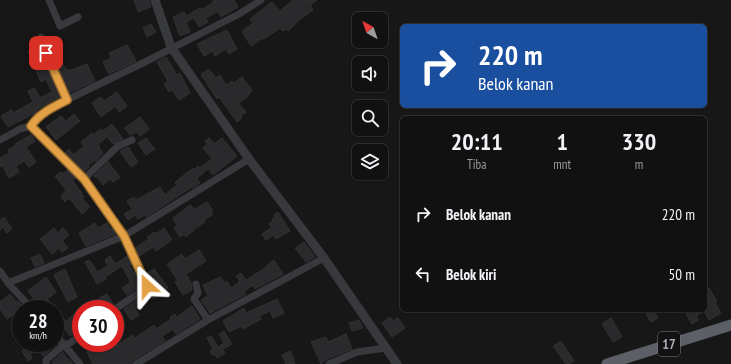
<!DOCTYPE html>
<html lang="id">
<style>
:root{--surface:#111112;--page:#1e1f20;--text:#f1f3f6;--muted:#9c9d9f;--line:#303132}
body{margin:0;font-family:"PT Sans Narrow",sans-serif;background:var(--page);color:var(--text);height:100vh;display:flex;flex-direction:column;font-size:15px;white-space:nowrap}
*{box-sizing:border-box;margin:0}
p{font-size:13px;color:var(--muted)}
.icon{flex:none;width:22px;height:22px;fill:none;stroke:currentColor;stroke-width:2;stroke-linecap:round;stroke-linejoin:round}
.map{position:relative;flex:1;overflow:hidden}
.details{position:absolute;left:400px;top:116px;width:307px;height:196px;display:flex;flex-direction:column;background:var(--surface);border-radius:6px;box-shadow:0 1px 3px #0004,0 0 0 1px var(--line)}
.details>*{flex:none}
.hud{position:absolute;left:400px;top:24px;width:307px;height:84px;border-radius:6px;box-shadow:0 1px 3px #0004,0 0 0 1px var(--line);background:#1a4fa0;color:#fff;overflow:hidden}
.needle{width:26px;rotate:320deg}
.tools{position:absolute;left:352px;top:12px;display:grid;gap:8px}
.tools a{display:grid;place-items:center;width:36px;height:36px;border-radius:6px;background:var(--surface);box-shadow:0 1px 3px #0004,0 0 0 1px var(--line);font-size:20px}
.speed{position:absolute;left:12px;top:300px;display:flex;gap:8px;font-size:20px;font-weight:700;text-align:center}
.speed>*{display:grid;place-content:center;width:52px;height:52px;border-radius:50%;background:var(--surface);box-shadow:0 1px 3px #0004,0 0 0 1px var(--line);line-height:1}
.speed small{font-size:10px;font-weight:400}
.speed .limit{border:6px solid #d22;background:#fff;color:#111}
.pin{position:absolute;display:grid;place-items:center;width:34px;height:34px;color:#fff;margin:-17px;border-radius:8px;box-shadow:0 2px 6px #0006}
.me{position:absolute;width:44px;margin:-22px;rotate:336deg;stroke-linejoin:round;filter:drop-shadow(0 0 3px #0008)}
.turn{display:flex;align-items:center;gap:14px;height:84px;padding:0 12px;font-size:18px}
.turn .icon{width:52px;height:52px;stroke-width:2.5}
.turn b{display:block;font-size:28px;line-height:34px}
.eta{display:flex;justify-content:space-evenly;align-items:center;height:68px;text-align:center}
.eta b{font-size:24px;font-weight:700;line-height:28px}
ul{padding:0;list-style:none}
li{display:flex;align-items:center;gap:12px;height:60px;padding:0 12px}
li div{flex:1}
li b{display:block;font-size:15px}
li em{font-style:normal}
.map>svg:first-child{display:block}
</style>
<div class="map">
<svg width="731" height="364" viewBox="0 0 731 364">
<rect width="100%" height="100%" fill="#171718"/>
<!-- building -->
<path fill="#2a2a2c" stroke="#313134" d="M134,0H149L151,7L138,12Z
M215,0H234L238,7L221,17L218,11L206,18L208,22L199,27L194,18L186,22L190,32L180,36L173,17L184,12L186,16L200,8L201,10L213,3L212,2Z
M293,0H317L310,5L313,10L299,20L288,31L286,29L283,31L280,28L264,39L263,38L251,46L242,31L253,23L250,19L272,2L280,11Z
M151,24L156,32L147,37L143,28Z
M227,30L237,49L229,54L226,49L215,56L213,51L204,56L197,44Z
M127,45L136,61L109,74L103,62L111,58L109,53Z
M38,47L60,97L36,110L37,112L8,127L1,116L12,110L13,113L33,102L28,91L34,88L40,98L52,92L46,79L41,82L28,52Z
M166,57L177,75L180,73L190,93L179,100L172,90L169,92L164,84L168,81L157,62Z
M61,60L66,70L68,69L69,71L87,64L95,81L69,93L56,62Z
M209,69L216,78L220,75L226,85L232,81L234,83L242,77L252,90L247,97L238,103L246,112L241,116L242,118L237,122L219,97L217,99L201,74Z
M117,92L127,106L119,112L116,106L101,117L92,103L101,97L104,101Z
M74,114L80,121L56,140L46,127L61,116L66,121Z
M140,117L149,129L140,136L137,132L130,135L125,128Z
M112,124L123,139L113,144L107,137L98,144L100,147L99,148L103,153L96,161L95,160L88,165L89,167L84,172L65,153L69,149L73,155L84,146L81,142L92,133L93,135L101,129L103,131Z
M31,135L35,141L26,147L36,162L29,167L24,161L16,166L19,172L9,178L3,166L0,167V158L9,153L8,150L16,145L15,144Z
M146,138L155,149L146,155L138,143Z
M209,138L214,144L222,138L237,156L213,175L208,169L197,178L200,183L193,188L192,187L146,217L145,215L138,219L135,215L128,220L124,214L132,209L127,201L134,197L136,200L160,187L164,194H166L177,185L175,183L185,174L194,168L195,169L198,166L200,168L212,159L203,148L208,144L205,141Z
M128,147L138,162L131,167L120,151Z
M108,162L120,177L113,182L110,179L103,185L97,177L96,178L94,176Z
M68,170L76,178L72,180L82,193L81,194L84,197L82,198L90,207L82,214L69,198L65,202L61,197L66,190L55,176L61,172L63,174Z
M207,202L213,211L211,213L212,215L204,220L205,222L193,230V231L186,237L184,234L180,237L174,228L177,225L173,218L190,205L195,209Z
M278,212L290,231L276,239L274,235L266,240L262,234L272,227L269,224L273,221L272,219L275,217L274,215Z
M4,217L12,229L7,233L3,227L0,230V220Z
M95,223L98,228L107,223L110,229L112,228L116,234L86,246L79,233Z
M54,228L58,233L63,228L69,235L62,241L68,248L62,252L59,248L52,254L40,239Z
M164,228L172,240L156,251L153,247L139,256L135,248L149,239L147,237L155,232L156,234Z
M304,242L315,257L306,262L295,248Z
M199,250L206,261L186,274L191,283L192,290L183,295L175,282L178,281L167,264L182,254L185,259Z
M40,254L44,263L35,267L31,258Z
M110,256L115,264L128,256L132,264L129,265L141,284V286L127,295L122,288L130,283V281L122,266L105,277L106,279L97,284L85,262L89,260L91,262L97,272L108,266L105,260Z
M274,260L283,274L255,289L253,285L244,291L246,294L210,313L201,300L208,296L203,285L221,277L224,283L227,281L231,288L240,282L236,276L241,273L246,280L268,266L267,265Z
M65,269L77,297L68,302L54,275Z
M154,269L168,288L154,299L152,297L135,308L139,315L131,320L124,309L148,293L154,286L147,273Z
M46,277L56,292L47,299L51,304L43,309L39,303L38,304L28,291Z
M709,288L717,302L715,303L721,313L709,320L704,311L696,316L698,320L692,324L684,310H705L709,307L705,300V290Z
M10,294L16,302L18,301L25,309H21V325L13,315L7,319L0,309V302Z
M107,294L113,304L105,308L99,298Z
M277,299L284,313L273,318L270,311L259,316L261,319L243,329L241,326L229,332L223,321L244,308L246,313Z
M192,306L200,319L176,334L173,329L162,336L165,341L133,360L130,364H93L87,352L89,351L84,343H99L104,353L133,335L135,338L154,325L156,329L171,319L170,317L175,314L177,317Z
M644,310H653L658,318L651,322Z
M77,312L78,314L81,312V325L78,327L79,329L70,336L62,325L59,327L55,323V318L60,314L66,321Z
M115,314H116L125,325L118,330L115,325Z
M390,317L393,321L398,318L405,328L392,337L382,323Z
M611,318L622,337L613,342L602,324Z
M359,320L363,328L352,331L349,323Z
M224,331L232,344L223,349L225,353L217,358L214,354L212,355L210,351L213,349L207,338L211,336L218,347L224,343L219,334Z
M346,334L352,349L327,359L321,364L311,342L326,337L328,342Z
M561,341L574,361L569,364H566L553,346Z
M31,343H53L55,346L43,356L37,349L30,355L32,358L28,361L22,351Z
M290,351L294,359H293L295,364H286L282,355Z
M63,352L67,359L68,358L73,364H53L52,362Z"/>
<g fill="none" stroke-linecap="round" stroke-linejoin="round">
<!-- minor -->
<path stroke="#38393d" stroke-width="7" d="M49,0L60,26L78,17
M41,37L40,40L67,100
M31,126L84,179L124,236L147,284L145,289L115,309
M0,140L20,129L31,126L37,118L46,110L147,61L239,14L261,0
M84,179L118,146L132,140
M0,271L8,283L32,309
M8,283L124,236L249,159
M196,284L198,293L194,299L208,320
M55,334L80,364
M66,346L81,335
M46,364V360L65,344
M136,364L208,320L324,258
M329,364L357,352L386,348"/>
<!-- tertiary -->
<path stroke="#38393d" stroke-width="9" d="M155,0L171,47L249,159L324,258L397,364"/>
<!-- trunk -->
<path stroke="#5c5f65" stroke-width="11" d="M607,364L731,325"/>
</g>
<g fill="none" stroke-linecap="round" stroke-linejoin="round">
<defs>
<path id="route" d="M46,53L67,100C53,107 40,113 31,126L84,179L124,236L147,286"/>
</defs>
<!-- route casing -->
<use href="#route" stroke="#94682c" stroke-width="10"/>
<!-- route -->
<use href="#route" stroke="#e3a044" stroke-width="7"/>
</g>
<g text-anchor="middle" stroke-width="4" stroke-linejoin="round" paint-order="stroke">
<!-- shield labels -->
<rect fill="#121213" stroke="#7c8086" stroke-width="1" x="658" y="332" width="22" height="24" rx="3"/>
<g font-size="14" font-weight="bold" fill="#aaafb7">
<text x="669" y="349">17</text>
</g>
</g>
</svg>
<div class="tools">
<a><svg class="needle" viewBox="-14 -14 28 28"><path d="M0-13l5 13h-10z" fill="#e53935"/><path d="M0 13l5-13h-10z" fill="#9c9d9f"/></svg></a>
<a><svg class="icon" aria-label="sound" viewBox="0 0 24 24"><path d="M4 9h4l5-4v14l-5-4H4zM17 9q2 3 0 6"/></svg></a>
<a><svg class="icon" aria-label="search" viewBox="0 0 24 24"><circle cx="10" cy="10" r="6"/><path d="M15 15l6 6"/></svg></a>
<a><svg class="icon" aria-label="layers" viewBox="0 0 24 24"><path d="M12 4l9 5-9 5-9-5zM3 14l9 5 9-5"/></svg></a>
</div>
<div class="speed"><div>28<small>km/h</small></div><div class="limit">30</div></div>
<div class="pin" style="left:46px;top:53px;background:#d93025"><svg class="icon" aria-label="arrive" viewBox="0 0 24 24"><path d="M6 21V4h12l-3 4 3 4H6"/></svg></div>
<svg class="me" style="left:147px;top:286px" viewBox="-20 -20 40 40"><path d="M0-17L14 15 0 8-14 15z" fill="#e3a044" stroke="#fff" stroke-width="4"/></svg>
<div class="hud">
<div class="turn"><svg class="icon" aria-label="right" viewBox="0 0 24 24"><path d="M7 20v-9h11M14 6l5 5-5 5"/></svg><div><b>220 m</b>Belok kanan</div></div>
</div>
<section class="details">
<div class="eta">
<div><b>20:11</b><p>Tiba</p></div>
<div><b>1</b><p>mnt</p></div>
<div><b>330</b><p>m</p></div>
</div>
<ul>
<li><svg class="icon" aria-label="right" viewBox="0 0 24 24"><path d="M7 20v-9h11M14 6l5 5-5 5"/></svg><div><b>Belok kanan</b></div><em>220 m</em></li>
<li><svg class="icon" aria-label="left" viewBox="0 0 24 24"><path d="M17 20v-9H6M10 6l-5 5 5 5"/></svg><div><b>Belok kiri</b></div><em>50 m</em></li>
</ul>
</section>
</div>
